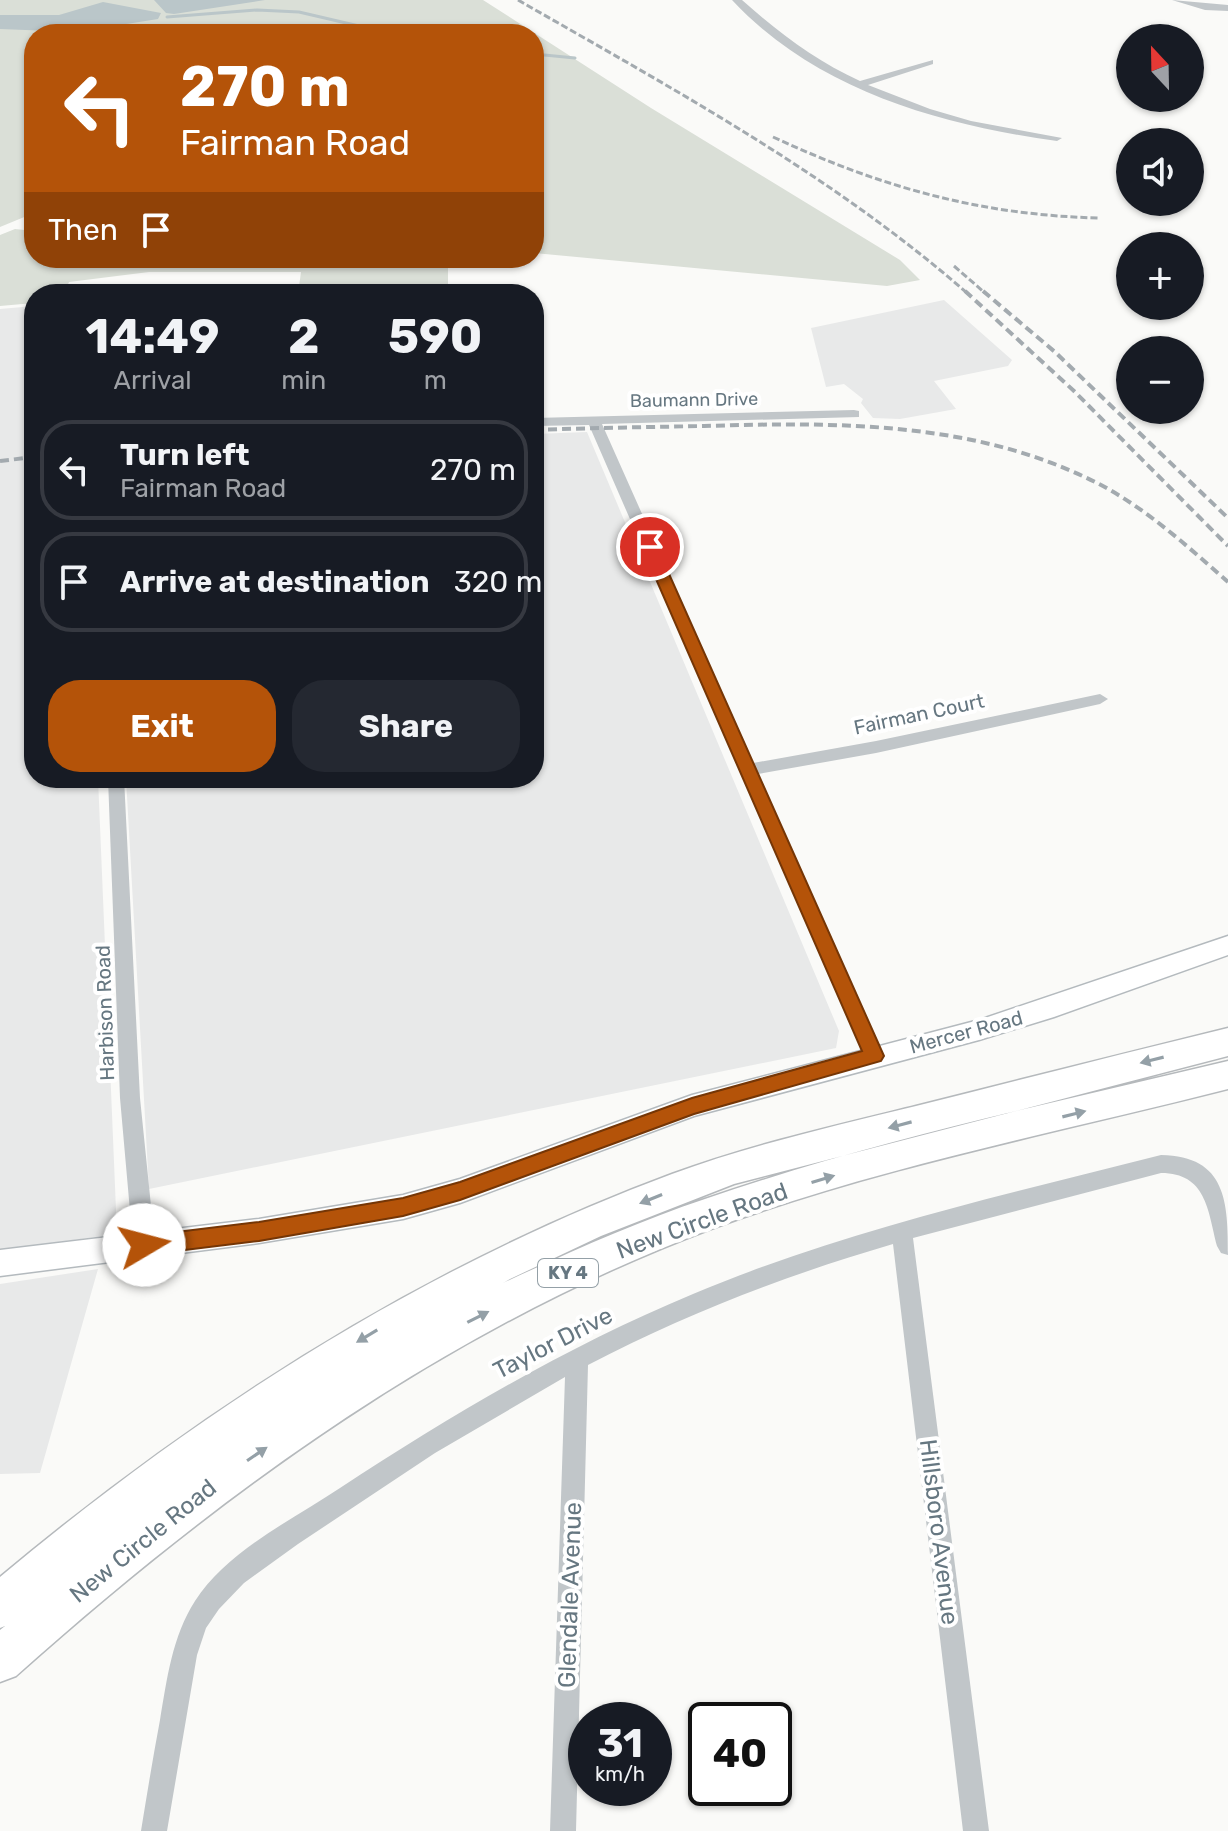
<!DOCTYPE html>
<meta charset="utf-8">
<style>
:root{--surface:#171b24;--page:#242831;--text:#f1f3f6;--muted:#9ea1a6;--line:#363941;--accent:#b45309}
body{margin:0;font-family:Rubik,sans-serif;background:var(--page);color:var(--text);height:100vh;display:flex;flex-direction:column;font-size:30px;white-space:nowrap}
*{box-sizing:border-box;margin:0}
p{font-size:26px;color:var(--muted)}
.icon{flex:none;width:44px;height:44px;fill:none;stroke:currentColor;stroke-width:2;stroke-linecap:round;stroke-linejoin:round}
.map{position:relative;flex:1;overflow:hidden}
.drawer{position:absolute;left:24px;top:284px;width:520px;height:504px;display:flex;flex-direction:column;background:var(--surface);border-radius:32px;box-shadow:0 2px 6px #0004}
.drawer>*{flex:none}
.top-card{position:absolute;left:24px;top:24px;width:520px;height:244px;border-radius:32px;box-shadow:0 2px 6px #0004;background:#b45309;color:#fff;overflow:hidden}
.needle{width:52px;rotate:338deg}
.buttons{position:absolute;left:1116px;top:24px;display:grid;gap:16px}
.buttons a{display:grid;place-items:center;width:88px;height:88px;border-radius:50%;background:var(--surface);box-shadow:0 2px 6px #0004;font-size:40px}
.speed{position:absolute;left:568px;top:1702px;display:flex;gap:16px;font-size:40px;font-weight:700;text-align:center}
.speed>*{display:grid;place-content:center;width:104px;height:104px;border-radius:50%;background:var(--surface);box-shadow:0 2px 6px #0004;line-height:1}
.speed small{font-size:20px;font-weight:400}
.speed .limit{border:4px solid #111;border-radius:12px;background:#fff;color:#111}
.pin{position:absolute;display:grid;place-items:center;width:68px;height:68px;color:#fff;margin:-34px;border:4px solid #fff;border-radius:50%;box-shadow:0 2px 8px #0007}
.me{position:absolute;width:88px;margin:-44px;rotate:82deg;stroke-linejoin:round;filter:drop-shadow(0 0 6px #0008)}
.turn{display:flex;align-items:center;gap:28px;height:168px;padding:0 24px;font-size:36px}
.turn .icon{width:104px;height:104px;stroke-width:2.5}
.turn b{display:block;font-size:56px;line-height:68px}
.then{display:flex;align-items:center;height:76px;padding:0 24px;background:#0003;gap:16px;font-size:30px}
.eta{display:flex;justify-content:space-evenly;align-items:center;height:136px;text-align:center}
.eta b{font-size:48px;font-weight:700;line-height:56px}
.primary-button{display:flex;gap:16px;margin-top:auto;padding:16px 24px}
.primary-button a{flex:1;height:92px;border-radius:32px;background:var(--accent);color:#fff;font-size:32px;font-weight:700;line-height:92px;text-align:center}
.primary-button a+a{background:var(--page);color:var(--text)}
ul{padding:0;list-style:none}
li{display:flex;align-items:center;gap:24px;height:100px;margin:0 16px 12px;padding:0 8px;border:4px solid var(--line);border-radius:32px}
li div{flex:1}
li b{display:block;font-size:30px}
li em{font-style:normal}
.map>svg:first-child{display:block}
</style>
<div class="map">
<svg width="1228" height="1831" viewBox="0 0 1228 1831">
<rect width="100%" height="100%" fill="#fafaf8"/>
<!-- built -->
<path fill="#e8e9e9" d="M944,300L1012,360L1008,366L934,381L956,409L900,419L873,418L861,403L863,399L844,384L826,387L811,328Z
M34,306V778H98L117,1234L0,1250V309Z
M587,432L839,1031L836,1048L149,1189L126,778H534V434Z
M98,1269L40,1473L0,1474V1284Z"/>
<!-- green -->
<path fill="#dadfd7" d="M0,0H483L651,108L900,260L920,280L887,286L534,253V34H34V213L0,227Z
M15,229L34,231V258H369L448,264V294H298L301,272H149L69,282L64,294H34V303L0,306V235Z"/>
<!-- water -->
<path fill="#bac6c9" d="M154,0H265L174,14L166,13Z
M103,2L161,13L158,19L76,32L0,29V15H59Z"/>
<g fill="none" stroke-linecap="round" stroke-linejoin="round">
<!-- stream -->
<path stroke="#bac6c9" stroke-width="3" d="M167,17L257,10L299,12L359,26
M367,29L387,34
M534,54L575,58"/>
<defs>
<path id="secondary" d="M1228,936V955L1054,1017L979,1040L694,1116L460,1203L403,1219L259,1243L0,1276V1250L259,1219L403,1195L460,1179L692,1095L979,1020Z"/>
<path id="highway" d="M1228,1028V1056L734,1184L601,1236L510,1279L503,1283C570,1252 636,1222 705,1199C876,1140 1053,1103 1228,1061V1089C1055,1133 878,1167 711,1229C448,1328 224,1490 16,1676L0,1682V1630L5,1626L0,1628V1577C202,1408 424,1266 672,1174C751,1145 834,1126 916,1106C1020,1080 1124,1053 1228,1028Z"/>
</defs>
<!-- secondary casing -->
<use href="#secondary" stroke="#b4babe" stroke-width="3"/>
<!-- highway casing -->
<use href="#highway" stroke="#b5b9bc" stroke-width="3"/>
<!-- street -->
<path fill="#c1c6c9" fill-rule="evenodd" d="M732,0H742C778,32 816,61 860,81L933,60V64L868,85L930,109L971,121L1062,138L1057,141C940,125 816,90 732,0Z
M1172,0L1228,5V11L1205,10Z
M854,410L859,411V417L602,424L753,763L876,741L1100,694L1108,699L1100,704L876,753L758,774L884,1056L881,1062L874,1064L867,1062L864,1056L589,425L534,426V418Z
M108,778H124L140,1098L155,1245L151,1252L144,1254L137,1252L133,1245L120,1098Z
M1161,1155C1227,1156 1228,1203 1228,1255L1221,1253L1217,1246C1208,1210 1206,1173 1161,1173L913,1238L989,1831H963L893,1244C787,1275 686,1314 588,1365L576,1831H550L565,1377L435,1453L298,1544L244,1583L219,1609L206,1628L197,1655L167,1831H141C147,1794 153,1757 160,1720C167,1679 172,1637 195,1601C227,1551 292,1520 340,1488C453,1414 568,1346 693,1294C843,1231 1003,1195 1161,1155Z"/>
<!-- secondary -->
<use href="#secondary" fill="#fff" fill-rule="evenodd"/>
<!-- highway -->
<use href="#highway" fill="#fff" fill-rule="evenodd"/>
<!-- rail-far1 -->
<path stroke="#a3aaaf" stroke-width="3" stroke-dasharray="7 3" stroke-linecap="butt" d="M518,0C673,89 832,175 967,293
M773,137C881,187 979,215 1099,218
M954,266L985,293"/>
<!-- rail -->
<path stroke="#a3aaaf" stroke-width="4" stroke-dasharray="9 5" stroke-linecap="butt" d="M965,291L1074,391L1228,546
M983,291L1055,352L1228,518
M534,430C591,428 648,427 704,426C839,422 975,421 1097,483C1146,508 1187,546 1228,582
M0,461L34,457"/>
</g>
<!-- one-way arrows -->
<defs><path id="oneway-solid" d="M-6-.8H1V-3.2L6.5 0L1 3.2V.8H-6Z" transform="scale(2)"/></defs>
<g fill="#94a0a7">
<use href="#oneway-solid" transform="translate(1152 1060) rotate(166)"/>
<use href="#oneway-solid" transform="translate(1074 1114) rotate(-14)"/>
<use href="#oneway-solid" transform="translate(900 1125) rotate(165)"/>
<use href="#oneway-solid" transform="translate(823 1179) rotate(-17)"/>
<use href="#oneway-solid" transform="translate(651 1199) rotate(158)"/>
<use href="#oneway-solid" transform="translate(478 1317) rotate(-27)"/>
<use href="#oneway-solid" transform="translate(367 1336) rotate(149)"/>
<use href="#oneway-solid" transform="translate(257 1454) rotate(-34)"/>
</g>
<!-- route -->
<path fill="#b45309" stroke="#753606" stroke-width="2" d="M650,543L657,547L884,1056L881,1061L694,1114L460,1200L403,1216L259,1241L144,1255L137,1252L133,1245L137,1239L144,1236L259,1222L403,1198L460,1182L692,1098L862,1051L642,547Z"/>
<g text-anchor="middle" stroke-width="8" stroke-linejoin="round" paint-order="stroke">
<!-- far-street labels -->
<g font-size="18" fill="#667781" stroke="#fff">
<text transform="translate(694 400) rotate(-1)" y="6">Baumann Drive</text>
</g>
<!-- shield labels -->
<rect fill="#fff" stroke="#94a0a7" stroke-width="2" x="538" y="1259" width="60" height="28" rx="6"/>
<g font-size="18" font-weight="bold" fill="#667781">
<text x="568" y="1279">KY 4</text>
</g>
<!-- street labels -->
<g font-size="20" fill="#667781" stroke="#fff">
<text transform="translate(919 714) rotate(-12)" y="7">Fairman Court</text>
<text transform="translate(105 1013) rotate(-92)" y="7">Harbison Road</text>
<text transform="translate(966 1032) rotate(-15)" y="7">Mercer Road</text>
</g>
<!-- near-street labels -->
<g font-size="24" fill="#667781" stroke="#fff">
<text transform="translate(702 1221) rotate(-20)" y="8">New Circle Road</text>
<text transform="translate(553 1343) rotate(-27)" y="8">Taylor Drive</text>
<text transform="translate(939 1532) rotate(83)" y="8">Hillsboro Avenue</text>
<text transform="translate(143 1541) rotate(-39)" y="8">New Circle Road</text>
<text transform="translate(570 1595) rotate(-88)" y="8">Glendale Avenue</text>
</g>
</g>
</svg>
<div class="buttons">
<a><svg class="needle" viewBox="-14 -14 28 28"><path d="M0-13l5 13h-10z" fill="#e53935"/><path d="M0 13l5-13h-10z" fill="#9ea1a6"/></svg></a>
<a><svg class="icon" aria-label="sound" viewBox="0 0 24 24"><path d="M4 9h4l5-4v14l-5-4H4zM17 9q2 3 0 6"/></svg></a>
<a>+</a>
<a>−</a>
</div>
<div class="speed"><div>31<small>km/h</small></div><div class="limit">40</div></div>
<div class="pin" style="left:650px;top:547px;background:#d93025"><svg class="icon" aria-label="arrive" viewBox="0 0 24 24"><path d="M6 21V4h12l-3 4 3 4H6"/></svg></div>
<svg class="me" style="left:144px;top:1245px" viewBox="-20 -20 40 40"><circle r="19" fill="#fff"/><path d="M0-13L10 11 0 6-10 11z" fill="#b45309"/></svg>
<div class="top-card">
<div class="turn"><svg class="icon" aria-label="left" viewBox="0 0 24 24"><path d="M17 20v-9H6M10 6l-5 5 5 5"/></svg><div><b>270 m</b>Fairman Road</div></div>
<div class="then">Then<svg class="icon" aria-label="arrive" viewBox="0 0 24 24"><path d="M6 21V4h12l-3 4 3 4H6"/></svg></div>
</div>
<section class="drawer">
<div class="eta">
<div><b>14:49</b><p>Arrival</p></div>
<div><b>2</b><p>min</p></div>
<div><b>590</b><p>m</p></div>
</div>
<ul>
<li><svg class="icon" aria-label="left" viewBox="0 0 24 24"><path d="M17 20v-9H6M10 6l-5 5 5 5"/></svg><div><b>Turn left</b><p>Fairman Road</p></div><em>270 m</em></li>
<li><svg class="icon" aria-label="arrive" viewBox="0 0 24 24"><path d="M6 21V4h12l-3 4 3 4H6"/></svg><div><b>Arrive at destination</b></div><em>320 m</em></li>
</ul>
<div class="primary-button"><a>Exit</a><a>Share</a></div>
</section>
</div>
